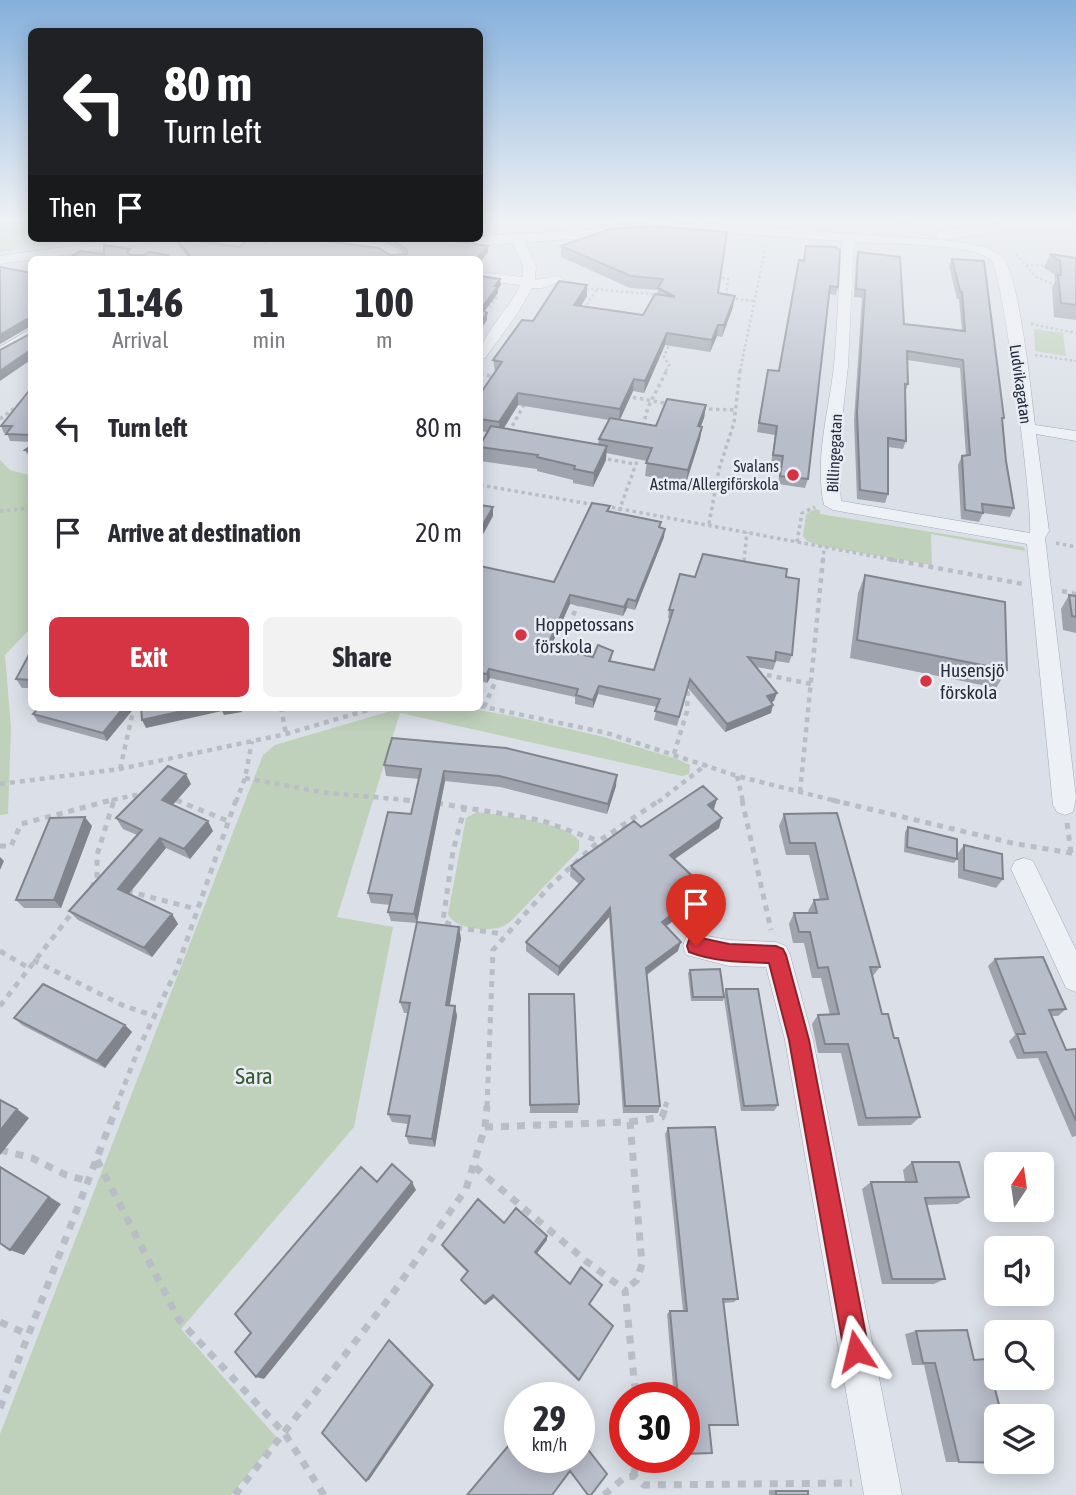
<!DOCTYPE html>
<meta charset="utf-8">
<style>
:root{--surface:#fff;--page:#f2f2f3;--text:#2b2b33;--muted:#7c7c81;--accent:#d73443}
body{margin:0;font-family:"Asap Condensed",sans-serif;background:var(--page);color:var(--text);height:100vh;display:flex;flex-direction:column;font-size:26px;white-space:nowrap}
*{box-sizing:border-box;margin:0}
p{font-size:23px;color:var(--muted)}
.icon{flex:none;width:38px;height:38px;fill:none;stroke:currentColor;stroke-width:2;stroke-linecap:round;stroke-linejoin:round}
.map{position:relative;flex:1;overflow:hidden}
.details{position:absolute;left:28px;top:256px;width:455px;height:455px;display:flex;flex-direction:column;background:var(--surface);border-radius:10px;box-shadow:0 4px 18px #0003}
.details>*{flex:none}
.hud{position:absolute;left:28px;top:28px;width:455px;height:214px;border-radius:10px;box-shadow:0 4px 18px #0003;background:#202124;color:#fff;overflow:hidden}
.needle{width:46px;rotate:13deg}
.tools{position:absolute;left:984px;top:1152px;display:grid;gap:14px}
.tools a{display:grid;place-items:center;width:70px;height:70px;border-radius:10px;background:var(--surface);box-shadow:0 4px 18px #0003;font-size:35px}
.speed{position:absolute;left:504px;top:1382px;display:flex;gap:14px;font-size:35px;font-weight:700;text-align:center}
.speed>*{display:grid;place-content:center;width:91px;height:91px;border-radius:50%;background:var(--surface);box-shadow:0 4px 18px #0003;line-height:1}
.speed small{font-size:18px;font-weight:400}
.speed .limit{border:10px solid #d22;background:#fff;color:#111}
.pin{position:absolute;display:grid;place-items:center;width:60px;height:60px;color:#fff;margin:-72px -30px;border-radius:50% 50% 50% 0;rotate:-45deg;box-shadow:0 0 7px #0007}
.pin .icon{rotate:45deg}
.me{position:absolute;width:77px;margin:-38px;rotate:350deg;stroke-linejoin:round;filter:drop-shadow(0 0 5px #0008)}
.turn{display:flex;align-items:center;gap:24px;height:147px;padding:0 21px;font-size:32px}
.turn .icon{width:91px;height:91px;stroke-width:2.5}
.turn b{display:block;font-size:49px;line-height:60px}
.then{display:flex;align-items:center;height:66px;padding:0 21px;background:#0003;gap:14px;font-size:26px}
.eta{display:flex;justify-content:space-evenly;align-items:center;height:119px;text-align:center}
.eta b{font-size:42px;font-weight:700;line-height:49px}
.primary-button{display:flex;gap:14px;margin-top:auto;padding:14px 21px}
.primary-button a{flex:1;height:80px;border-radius:10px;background:var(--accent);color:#fff;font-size:28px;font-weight:700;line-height:80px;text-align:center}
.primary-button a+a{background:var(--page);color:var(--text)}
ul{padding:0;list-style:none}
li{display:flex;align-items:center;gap:21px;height:105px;padding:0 21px}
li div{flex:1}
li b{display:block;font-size:26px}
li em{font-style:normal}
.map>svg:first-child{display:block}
</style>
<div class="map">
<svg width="1076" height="1495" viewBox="0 0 1076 1495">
<rect width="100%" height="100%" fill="#dbdfe7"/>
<!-- green -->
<path fill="#bfd1bb" d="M0,221H31L32,238H99L0,252Z
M1034,329L1063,333L1066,356L1035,351Z
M0,460L10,470L32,476L31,628L5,655L11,728L8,814L0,815Z
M815,509L820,510V514L1024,547L1025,551L931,534L932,565L821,546L807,541L803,536L806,514Z
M401,708L479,710L517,717L604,737L677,759L690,765L689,774L682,776L400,713L337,917L393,927L354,1127L181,1329L277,1438L231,1495H0V1434L263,755L275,745Z
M477,812C499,815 569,823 579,841V850L515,917C511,921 507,925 501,927C487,932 455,929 448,914L466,818Z"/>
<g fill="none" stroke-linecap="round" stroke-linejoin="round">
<defs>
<path id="minor" d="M1019,221L1076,222V230L1037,227L939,240L933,236L939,232Z
M700,223L954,241C969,244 994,246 1004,259C1020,282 1031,392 1035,425L1076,431V441L1036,434L1049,531L1045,538L1076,797L1073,812L1065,815L1057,812L1053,805L1027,544L833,510L824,505C814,458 829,412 834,365C838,324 838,282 842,241L700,231L525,242L536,266L535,280L558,276L564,280L542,288H532L517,314L485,358L480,359C480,332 510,311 520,285L480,280V272L523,277V266L513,243C495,244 463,249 448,238ZM854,242C883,244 972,243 991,260C1003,271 1033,508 1030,533L841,501L838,456L848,366Z
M129,238H161L155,242L0,264V256Z
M296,238C327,238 383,236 406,259H391L381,252L302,242Z
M32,328V339L0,357V347Z
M1024,858L1033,861L1076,950V992L1066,988L1011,869L1015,861Z
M696,934L729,940L776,942L786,946L790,955L813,1040L902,1495H864L785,1040L766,967L729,966L686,955L683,946L686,937Z"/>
</defs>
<!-- minor casing -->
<use href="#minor" stroke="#a4a9b4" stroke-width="1"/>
<!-- path-far4 -->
<path stroke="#b9bdc5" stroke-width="2.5" stroke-dasharray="2.5 2.5" stroke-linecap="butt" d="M901,223L920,221
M260,239L271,238
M169,240L184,238
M227,248L240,238
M1016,254L1036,277L1058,286
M1026,265L1049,266
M717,277L728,279L726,297
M581,288L663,295
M731,298L754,301
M489,307L497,297
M584,309L597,289
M1031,324L1076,333
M1035,355L1076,361
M666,371L669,365L664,357L670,342
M740,371L766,245"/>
<!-- path-far3 -->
<path stroke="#b9bdc5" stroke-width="3.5" stroke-dasharray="3.5 3.5" stroke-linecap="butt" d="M480,374L497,377
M626,396L669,404
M702,409L737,410
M0,419L20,404
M643,426L648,407L667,370
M509,432L525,403
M601,458L635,464
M480,485L596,505
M605,506L899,561
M0,511L32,508
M619,511L640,453
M709,524L719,469L734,423L740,370
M797,542L802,513L815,507
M1056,543L1076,547
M744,561L747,532
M823,561L824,548"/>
<!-- path-far2 -->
<path stroke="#b9bdc5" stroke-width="4.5" stroke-dasharray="5 5" stroke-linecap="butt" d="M889,559L1023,584
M743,567L744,559
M1062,591L1076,594
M557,652L579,602
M757,673L811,684
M480,706L607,733L737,776L840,802
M281,707L286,734
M484,707L498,676
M674,754L687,711L688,684
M120,769L134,707
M737,776L743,802
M245,778L327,793L418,801
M0,784L120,769L286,734L378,707
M800,792L823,559
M174,799L180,802
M103,802L145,793
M113,802L114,799
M236,802L245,778L252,741
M658,802L707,764"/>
<!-- path-far1 -->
<path stroke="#b9bdc5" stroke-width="5" stroke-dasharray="6 6" stroke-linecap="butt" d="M176,800L228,821
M404,800L418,801
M742,800L771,930
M832,800L1012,843L1076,854
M437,803L540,820L599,841
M465,806L453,851L443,921L458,928L504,934
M1067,823L1071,853
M0,846H11L21,824L112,800
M91,888L97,879V855L114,800
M127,891L196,909
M0,951L29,968
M33,960L124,1006L155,1016
M0,1006L75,909
M116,1107L138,1050L176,971L236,800
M487,1107L493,950L549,887L599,841L660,800
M665,1107L667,1102"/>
<!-- path -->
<path stroke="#b9bdc5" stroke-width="7" stroke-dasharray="8 8" stroke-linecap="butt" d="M630,1122L662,1117L666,1106
M485,1127L630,1122L642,1264L637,1280L625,1290
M0,1150L32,1158L66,1175L88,1181
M97,1160L179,1320L285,1434L324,1495
M475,1167L586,1261L625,1290L636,1398
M0,1322L29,1335
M0,1408L117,1106
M634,1476L636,1458
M235,1495L391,1296L466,1189L485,1127L487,1106
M604,1495L625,1477L634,1476L644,1485L852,1483"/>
<!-- minor -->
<use href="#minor" fill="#edf0f5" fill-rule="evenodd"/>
</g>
<!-- wall -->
<path fill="#9ea3ae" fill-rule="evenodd" d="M616,221H646L645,224L615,225Z
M176,238L239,247L265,243L390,255L404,254L398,249L384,243L358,238H432L488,246V252L480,262V259H189L178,244Z
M561,246L718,293L733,307L722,337L717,336L710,352L665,345L644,393L633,391L620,420L656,426L706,405L704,418L701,426L702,427L700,439L686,483L645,476L647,461L606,453V460L593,487L573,483V480L537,471V469L480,461V445L487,432L480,431V394L495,372L493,360L533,321L587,285V296L581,306L643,315L657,294L658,290L630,288L561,257ZM518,405L609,420L599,439L598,444L504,428Z
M806,246L838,287L836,295L829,294L808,479L805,488L778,484L781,465L771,464L775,435L757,432L768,370L778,371Z
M858,252L904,324L962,331L959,299H957L949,266L952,259L1004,418L1002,422L1006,461L1014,508L1010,517L983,513L979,522L961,519L958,465L962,456H966L960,368L907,360L908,384L905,393L906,441L903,449L888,447V494L885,503L857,499L854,420L862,298L854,297L856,260Z
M1050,254L1076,258V320L1054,317L1052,288L1055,281L1054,274L1044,268Z
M32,387V442L10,441L7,433H4L1,426Z
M32,445V458L29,457L25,450Z
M610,506L609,512L661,522L660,528L664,537L635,610L627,608L623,616L570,604L550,648L593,657L613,651L611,661L654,670L670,619L668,618L669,610L695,577H786L792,655L789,663L776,661L773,670L756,667L774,701L771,702V713L725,732L688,688L677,726L654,720L657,707L598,694L593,708L575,704V697L490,678L487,683L480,681V566L554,582Z
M865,575L1007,670L996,688L850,658L858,593Z
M1069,595L1076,596V633L1063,630L1061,609Z
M32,649V688H22L16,679Z
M135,707L107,741L38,722L33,714Z
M384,765L616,786L607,814L500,787L445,781L417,923L391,921L388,912L390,905L371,903L368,893L411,814L419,779L386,776Z
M191,784L173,805L213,831L190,859L166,848L129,894L172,914L178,924L152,957L78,920L69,911L137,835L123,829L116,818Z
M714,809L713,810L719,828L675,859L703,898L666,926L678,951L647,975L660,1106L658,1113H623L609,917L558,976L526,951V942L579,884L570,876L571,866L641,827Z
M837,813L880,967L872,977L882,1014L894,1038L920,1117L911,1125L858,1126L841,1053H818L812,1024L818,1015H830L821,978H812L804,943H793L789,924L794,913H809L808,911L814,900H820L809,855H786L779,826L784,814Z
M92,826L61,908H24L16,900Z
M908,827L957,859L954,863L904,852L905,832Z
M964,845L1003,879L996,888L958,878V853Z
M461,938L450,1005L455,1006L457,1016L435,1147L409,1144L406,1136L408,1124L392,1122L388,1114L408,1013H404L400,1002Z
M995,959L1066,1009L1058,1016H1052L1066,1050L1076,1049V1136L1072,1137L1038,1058L1017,1059L1009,1041L1015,1035L988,966Z
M690,970L724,995L726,989L778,1105L774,1111H741L724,998L723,1001H691L688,973Z
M529,994L579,1104L578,1113H530Z
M14,1018L125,1025L132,1032L105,1068L22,1025Z
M668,1128L738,1299L734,1302L724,1303L738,1425L709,1426L684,1398H674L667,1314L670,1311H683L665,1134Z
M912,1162L969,1197L958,1204L926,1205L945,1279L934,1284H882L862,1189L871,1182H905L903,1170Z
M504,1223L547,1236V1240L537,1253L570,1284L600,1288L590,1304L613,1326L578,1381L494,1298L485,1305L463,1283L461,1280L467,1272L444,1249L442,1245Z
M916,1331L974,1360L959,1462H946L924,1365H912L905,1334Z
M769,1490H800L808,1491V1495H769Z"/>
<!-- shaded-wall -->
<path fill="#81848d" d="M488,246V252L480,262V259H476Z
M500,279L501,285L498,289V293L481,316V309Z
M587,285V296L574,317V305Z
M735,296L733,307L722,337L724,325Z
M487,313V320L480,330V322Z
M27,319L31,326L0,344V335Z
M718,325L717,336L710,352L712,340Z
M667,333L665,345L644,393L645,381Z
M32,349V359L0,381V371Z
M634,379L633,391L619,421L620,409Z
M518,393V405L500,434L499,422Z
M706,405L704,418L696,439L698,426Z
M702,427L700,439L686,483L688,470Z
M607,446L606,460L593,487L594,473Z
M493,507V516L480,540V530Z
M665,529L664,537L635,610L636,601Z
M570,595V604L547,655V647Z
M628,599L627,608L623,616L624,607Z
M489,669L490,678L487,683V674Z
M599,686L598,694L593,708V700Z
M777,693L774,701L764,705L767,696Z
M773,705L771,713L725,732L727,724Z
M124,707H135L107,741L103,733Z
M200,707H246L241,708L242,712L224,715L222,711L146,728L142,720Z
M444,771L445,781L417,923L414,914Z
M186,774L191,784L168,810L162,800Z
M617,775L616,786L607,814L608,804Z
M717,799L714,809L705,815L708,805Z
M85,817L92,826L61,908L54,900Z
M722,818L719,828L667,864L670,855Z
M208,821L213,831L190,859L184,849Z
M160,838L166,848L125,898L118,889Z
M0,857L4,861L0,870Z
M705,888L703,898L660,931L662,922Z
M610,908L609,917L558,976L559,967Z
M172,914L178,924L152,957L144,948Z
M459,927L461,938L448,1015L446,1005Z
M681,942L678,951L644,976L646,968Z
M455,1006L457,1016L435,1147L432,1139Z
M125,1025L132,1032L105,1068L97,1061Z
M17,1109L29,1118L0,1155V1131Z
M0,1166L61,1204L24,1255L10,1250Z
M412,1182L416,1190L264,1379L256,1377Z
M547,1236V1240L535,1256V1252Z
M493,1295L494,1298L485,1305L484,1303Z
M392,1342L434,1385L369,1480L366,1481Z"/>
<!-- building -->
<path fill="#b8bdca" stroke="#81848d" stroke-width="2" d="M654,226L727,232L718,293L735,296L724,325H718L712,340L667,333L645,381L634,379L620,409L518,393L499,422L480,419V394L502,362L493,360L522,320L533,321L559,281L587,285L574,305L643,315L655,294L675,297L658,288L663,279L631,276L561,246L610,229Z
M176,238L239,247L250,238H263L265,243L272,238H300L379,248L390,255L407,254V250L397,243L386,238H432L488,246L476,259H192Z
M104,245L130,249L127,252L130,255H144L149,252L168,255L162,259H68L80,251L104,254Z
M806,246L835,247L840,250L838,287L830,286L808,479L780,476L783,456L773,455L777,426L759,423L768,370L779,371L799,260L804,261Z
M858,252L900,257L904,324L965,331L962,292L960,291L952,259L984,261L1004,418H1002L1006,461L1014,508L982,504L983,513L965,510L962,456L970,455L963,360L907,351L908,384H905L906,441L888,438V494L860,490L857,412L865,290L856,289Z
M1050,254L1076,258V305L1061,303L1058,275H1061L1060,261Z
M0,267L32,273V349L0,371V350L30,334L31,319H27L0,335Z
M480,276L500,279L495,286H498L481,309L487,313L480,322Z
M32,387V435L6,434L12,426H1Z
M667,399L706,405L698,426L702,427L688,470L646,463L652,448L599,439L610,418L656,426Z
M491,426L607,446L594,473L574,469L575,466L537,457L538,455L480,447V445Z
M32,445V451L25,450Z
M592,503L610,506L607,511L661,522L659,527L665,529L636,601L628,599L624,607L570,595L547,647L593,657L598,645L613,651L609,661L654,670L673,610H669L680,574L695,577L703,554L787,569L786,577L799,579L792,655L776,652L775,661L748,657L777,693L767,696L773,705L727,724L690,679L679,717L655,711L660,699L599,686L593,700L576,695L578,689L489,669L487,674L480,673V566L554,582Z
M480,505L493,507L480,530Z
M865,575L1005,602L1007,670L857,640Z
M1069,595L1076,596V617L1072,616Z
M32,649V680L16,679Z
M39,707H124L103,733L33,714Z
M141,707H200L142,720Z
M392,738L506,748L617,775L608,804L499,776L444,771L414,914L388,912L392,895L368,893L388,812L411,814L421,769L384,765Z
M168,766L186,774L162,800L208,821L184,849L160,838L118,889L172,914L144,948L69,911L142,830L116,818Z
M703,786L717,799L708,805L722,818L670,855L705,888L662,922L681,942L646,968L660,1106H625L610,908L559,967L526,942L584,879L571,866L634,821L641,827Z
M837,813L880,967H870L882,1014H888L894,1038H898L920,1117L866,1118L848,1044H825L818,1015L839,1014L828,967L818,968L810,932H799L794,913H817L814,900L828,899L815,843H790L784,814Z
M85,817L54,900H16L50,818Z
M908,827L957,839V859L907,847Z
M964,845L1002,854L1003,879L964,870Z
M417,922L459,927L446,1005L455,1006L432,1139L406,1136L410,1116L388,1114L410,1003L400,1002Z
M1043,957L1066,1009L1049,1010L1066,1050L1076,1049V1121L1046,1052L1024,1053L1017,1034H1025L995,959Z
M720,969L724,997H693L690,970Z
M43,984L125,1025L97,1061L14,1018Z
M726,989H758L778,1105L744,1106Z
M529,994H574L579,1104L530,1105Z
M0,1100L17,1109L0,1131Z
M715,1127L738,1299H723L738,1425H709L712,1453L684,1454V1398H678L670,1311H687L668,1128Z
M912,1162H959L969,1197L925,1198L945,1279H892L871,1182H917Z
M392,1164L412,1182L256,1377L235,1352L251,1333L235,1314L361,1167L377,1182Z
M0,1167L49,1197L10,1250L0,1243Z
M478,1199L504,1223L516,1208L547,1236L535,1252L570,1284L581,1267L602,1285L589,1304L613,1326L579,1380L493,1295L484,1303L461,1280L468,1271L442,1245Z
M967,1330L974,1360L987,1359L1002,1416H996V1461H1015V1463L959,1462L935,1363H923L916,1331Z
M389,1340L432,1384L366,1481L322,1433Z
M541,1387L549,1398H532Z
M520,1432V1458H579V1438L607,1474L591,1495H588L570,1471L552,1495H467Z
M776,1491H808V1495H776Z"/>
<!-- sky -->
<linearGradient id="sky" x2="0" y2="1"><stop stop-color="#85b0dc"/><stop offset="0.51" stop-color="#eff1f4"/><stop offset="1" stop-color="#eff1f4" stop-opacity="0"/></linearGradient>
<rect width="1076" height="431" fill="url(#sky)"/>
<!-- route -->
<path fill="#d73443" stroke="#8c222c" stroke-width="2" d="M696,937L729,944L776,946L783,949L786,955L809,1040L869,1351L865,1360L856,1364L847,1360L844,1351L789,1040L769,963C742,962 715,962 689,952L687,946L689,940Z"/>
<!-- markers -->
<g fill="#d73443" stroke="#eaeef4" stroke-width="2.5">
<circle cx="793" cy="475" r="7"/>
<circle cx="521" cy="635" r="7"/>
<circle cx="926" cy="681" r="7"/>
</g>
<g text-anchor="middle" stroke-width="5" stroke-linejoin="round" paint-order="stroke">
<!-- far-street labels -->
<g font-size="16" fill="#242c3d" stroke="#eaeef4">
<text transform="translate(1021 384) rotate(82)" y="6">Ludvikagatan</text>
<text transform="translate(834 453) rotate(-87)" y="6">Billingegatan</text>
</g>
<!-- far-poi labels -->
<g font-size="16" fill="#242c3d" stroke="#eaeef4" text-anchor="end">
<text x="779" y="472">Svalans<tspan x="779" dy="18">Astma/Allergiförskola</tspan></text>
</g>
<!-- poi labels -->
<g font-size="19" fill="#242c3d" stroke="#eaeef4" text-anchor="start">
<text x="535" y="631">Hoppetossans<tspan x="535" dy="22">förskola</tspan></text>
<text x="940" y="677">Husensjö<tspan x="940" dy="22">förskola</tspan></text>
</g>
<!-- near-park labels -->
<g font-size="23" fill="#365a30" stroke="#eaeef4">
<text x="254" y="1084">Sara</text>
</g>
</g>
</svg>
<div class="tools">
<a><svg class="needle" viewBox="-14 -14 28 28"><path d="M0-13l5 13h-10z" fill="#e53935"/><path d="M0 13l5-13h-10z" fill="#7c7c81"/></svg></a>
<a><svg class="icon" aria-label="sound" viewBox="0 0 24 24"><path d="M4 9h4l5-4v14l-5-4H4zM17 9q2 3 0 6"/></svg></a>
<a><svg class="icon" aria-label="search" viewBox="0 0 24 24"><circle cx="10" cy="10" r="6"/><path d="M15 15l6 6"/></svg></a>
<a><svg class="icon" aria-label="layers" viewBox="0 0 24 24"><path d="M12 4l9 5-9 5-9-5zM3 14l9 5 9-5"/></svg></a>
</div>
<div class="speed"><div>29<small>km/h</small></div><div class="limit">30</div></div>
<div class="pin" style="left:696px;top:946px;background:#d93025"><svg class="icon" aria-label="arrive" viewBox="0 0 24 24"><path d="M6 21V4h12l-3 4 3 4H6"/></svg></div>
<svg class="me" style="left:856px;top:1351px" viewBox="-20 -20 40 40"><path d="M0-17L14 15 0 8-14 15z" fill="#d73443" stroke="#fff" stroke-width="4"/></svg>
<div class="hud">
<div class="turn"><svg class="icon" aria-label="left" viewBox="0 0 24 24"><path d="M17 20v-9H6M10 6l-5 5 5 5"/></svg><div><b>80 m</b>Turn left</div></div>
<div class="then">Then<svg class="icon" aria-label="arrive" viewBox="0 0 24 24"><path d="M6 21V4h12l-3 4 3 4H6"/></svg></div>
</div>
<section class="details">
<div class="eta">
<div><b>11:46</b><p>Arrival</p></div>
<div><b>1</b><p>min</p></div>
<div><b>100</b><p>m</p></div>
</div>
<ul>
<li><svg class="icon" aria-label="left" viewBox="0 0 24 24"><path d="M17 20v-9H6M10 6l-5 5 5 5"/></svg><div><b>Turn left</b></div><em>80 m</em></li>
<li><svg class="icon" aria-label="arrive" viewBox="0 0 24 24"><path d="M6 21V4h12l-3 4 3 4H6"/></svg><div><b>Arrive at destination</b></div><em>20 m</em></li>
</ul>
<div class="primary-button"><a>Exit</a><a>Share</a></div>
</section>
</div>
